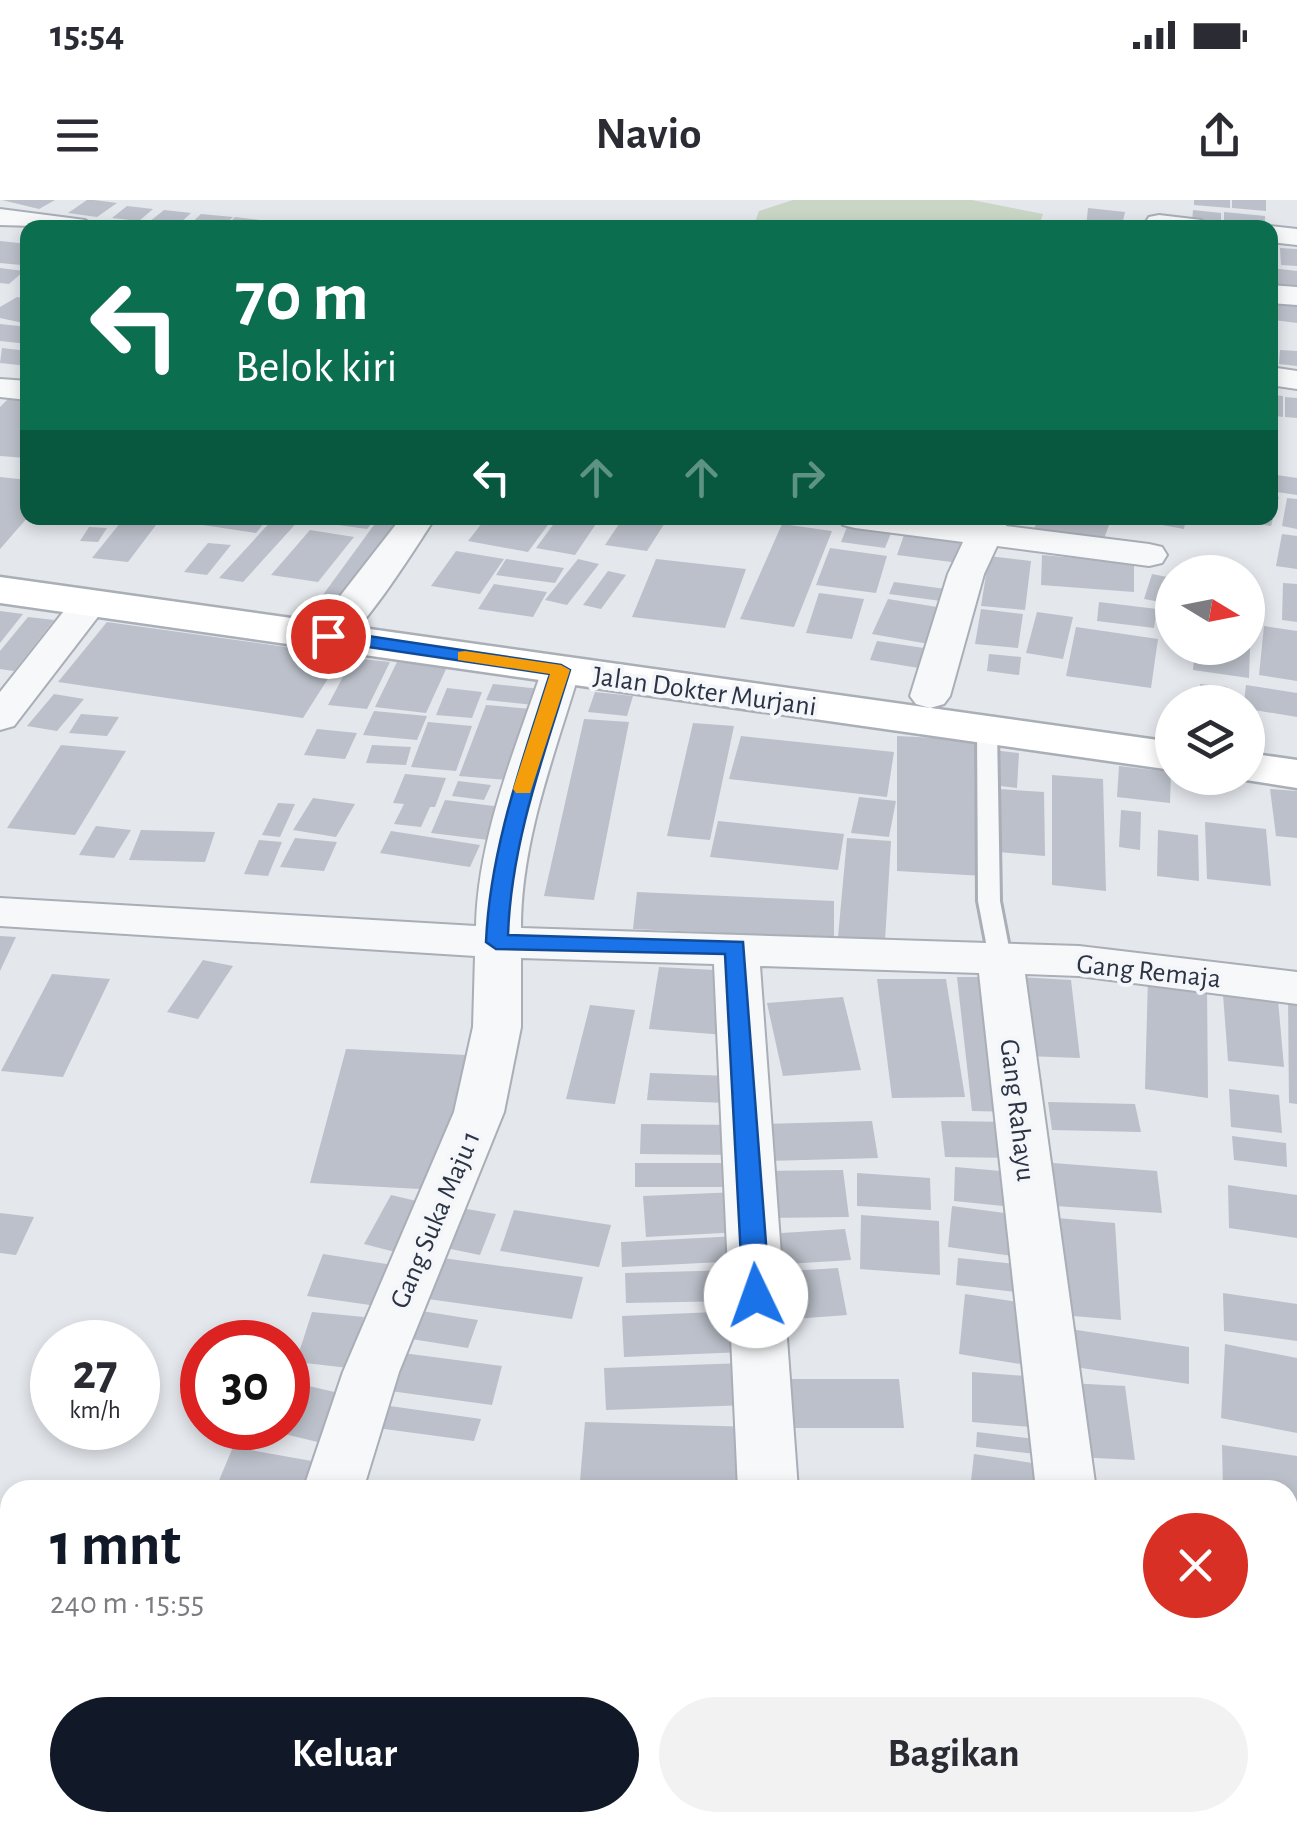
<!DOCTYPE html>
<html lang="id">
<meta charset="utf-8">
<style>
:root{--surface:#fff;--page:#f2f2f3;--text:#2b2b33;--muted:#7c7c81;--accent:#111827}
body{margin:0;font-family:"Alegreya Sans",sans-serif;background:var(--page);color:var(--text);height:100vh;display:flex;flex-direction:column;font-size:38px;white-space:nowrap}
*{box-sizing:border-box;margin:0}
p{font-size:32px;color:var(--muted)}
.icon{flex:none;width:55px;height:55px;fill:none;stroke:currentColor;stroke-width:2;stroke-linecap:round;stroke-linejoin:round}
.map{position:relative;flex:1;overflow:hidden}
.panel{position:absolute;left:0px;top:1280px;width:1298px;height:352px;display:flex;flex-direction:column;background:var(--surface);border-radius:30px 30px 0 0;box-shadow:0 5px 15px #0003}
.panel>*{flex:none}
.hud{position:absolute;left:20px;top:20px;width:1258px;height:305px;border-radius:20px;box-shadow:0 5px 15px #0003;background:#0b6e4f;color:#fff;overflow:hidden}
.needle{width:65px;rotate:100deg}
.buttons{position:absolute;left:1155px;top:355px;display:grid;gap:20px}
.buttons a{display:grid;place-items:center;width:110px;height:110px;border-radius:50%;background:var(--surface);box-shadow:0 5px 15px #0003;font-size:50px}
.speed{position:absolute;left:30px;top:1120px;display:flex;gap:20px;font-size:50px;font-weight:700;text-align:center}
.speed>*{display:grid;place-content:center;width:130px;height:130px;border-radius:50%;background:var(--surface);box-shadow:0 5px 15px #0003;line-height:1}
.speed small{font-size:25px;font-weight:400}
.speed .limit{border:15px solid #d22;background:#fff;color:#111}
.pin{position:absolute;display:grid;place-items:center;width:85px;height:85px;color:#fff;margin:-42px;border:5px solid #fff;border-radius:50%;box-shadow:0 2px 10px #0007}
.me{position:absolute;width:110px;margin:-55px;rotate:357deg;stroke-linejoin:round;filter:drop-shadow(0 0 8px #0008)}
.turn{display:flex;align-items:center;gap:35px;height:210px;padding:0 50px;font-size:45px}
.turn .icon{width:130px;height:130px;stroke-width:2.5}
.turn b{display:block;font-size:70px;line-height:85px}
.lanes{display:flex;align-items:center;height:95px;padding:0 50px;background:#0003;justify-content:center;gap:50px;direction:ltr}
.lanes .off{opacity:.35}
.round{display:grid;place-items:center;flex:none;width:105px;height:105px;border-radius:52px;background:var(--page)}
.headline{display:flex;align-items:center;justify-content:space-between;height:170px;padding:0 50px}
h1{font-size:60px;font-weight:700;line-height:75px;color:var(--accent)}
.button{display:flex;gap:20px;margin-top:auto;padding:20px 50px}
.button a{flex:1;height:115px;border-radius:60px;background:var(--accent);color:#fff;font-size:40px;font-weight:700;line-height:115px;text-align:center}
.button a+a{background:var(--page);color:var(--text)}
.status{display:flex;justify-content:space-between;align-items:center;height:70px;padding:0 50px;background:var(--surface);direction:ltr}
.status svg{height:28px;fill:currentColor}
header{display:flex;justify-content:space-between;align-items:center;height:130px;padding:0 50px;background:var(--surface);font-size:45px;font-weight:700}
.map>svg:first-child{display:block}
</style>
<div class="status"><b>15:54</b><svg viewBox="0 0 49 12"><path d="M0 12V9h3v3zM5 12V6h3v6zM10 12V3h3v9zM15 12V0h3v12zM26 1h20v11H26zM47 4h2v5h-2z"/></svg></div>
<header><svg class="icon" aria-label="menu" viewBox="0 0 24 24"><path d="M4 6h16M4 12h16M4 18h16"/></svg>Navio<svg class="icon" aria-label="share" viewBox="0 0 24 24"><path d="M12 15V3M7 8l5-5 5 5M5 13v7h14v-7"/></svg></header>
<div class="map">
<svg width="1297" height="1632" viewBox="0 0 1297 1632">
<rect width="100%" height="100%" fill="#e4e7ec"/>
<!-- green -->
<path fill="#c9d6c5" d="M793,0H972L1043,14L1038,28L738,27L755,22L759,11Z"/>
<!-- building -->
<path fill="#bbc0ca" d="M2,0H55L39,9Z
M87,0H94L117,3L97,17L68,13Z
M1194,0H1230V8L1194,5Z
M1232,0H1266V11L1232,8Z
M127,6L153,9L139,21L112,18Z
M1088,8L1125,12L1122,25L1094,22L1106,28H1086Z
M164,10L191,13L177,26L149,22Z
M1193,10L1221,13V24L1192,22Z
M1224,12L1265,16V28L1224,26Z
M201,14L233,17L222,28H186Z
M235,17L269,21L262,28H224Z
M0,41L28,44V60L21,65L0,63Z
M1280,48L1297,49V66L1281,65Z
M0,68L24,71L9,84L0,83Z
M1271,68L1297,71V86L1271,84Z
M17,97L28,99V124L0,118V107Z
M1276,104L1297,106V123L1274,120Z
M0,124L28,127V144L0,141Z
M2,148L28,151V166L0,163Z
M1280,150L1297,151V166L1279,164Z
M1270,195L1283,196V217L1270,215Z
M11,196L28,198L26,258L0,256V207Z
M1285,197L1297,198V218L1285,217Z
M1270,274L1297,278V295L1270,291Z
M0,277L28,280V317L0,349Z
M1270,295L1279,297L1271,326L1233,320L1270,318Z
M1287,298L1297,299V329L1282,326Z
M64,318H112L106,325Z
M156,318H268L256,333Z
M274,318H301L243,382L219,378Z
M337,318H377L367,329L331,324Z
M379,318H414L354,404L320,399Z
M486,318H553L528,352L468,341Z
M558,318H600L575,355L536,348Z
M623,318H668L647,351L605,345Z
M1039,318H1060L1109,325L1102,344L1032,333Z
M1124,318H1186L1184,329Z
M121,322L156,325L128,362L92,358Z
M782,324L832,331L794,427L740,419Z
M89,327L107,328L98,342L80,341Z
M847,327L891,333L885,348L841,342Z
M310,330L354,337L318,382L271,375Z
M1282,334L1297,336V369L1276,366Z
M904,335L973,344L967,364L897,355Z
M208,343L231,345L207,375L184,372Z
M830,348L887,356L876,393L816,385Z
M456,351L504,359L480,394L431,386Z
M1042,355L1134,363V392L1041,385Z
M989,356L1031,361L1025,410L981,406Z
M506,359L564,368L555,383L496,375Z
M578,359L599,364L567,405L545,400Z
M656,359L746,369L725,428L632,417Z
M608,371L626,375L601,409L583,405Z
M1152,374L1172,378L1166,403L1144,399Z
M894,382L953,390L949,402L889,394Z
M1283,383L1297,384V422L1282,420Z
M494,384L547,392L533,417L478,409Z
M819,393L864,399L852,439L806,433Z
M888,399L943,408L929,444L872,434Z
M1099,402L1157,409L1154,428L1097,421Z
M981,409L1023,414L1018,448L975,444Z
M0,411L23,414L0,443Z
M1037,412L1073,417L1063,459L1026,453Z
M28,417L54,420L14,471L0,469V451Z
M107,422L343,455L303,518L58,482Z
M1264,426L1297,431V481L1259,475Z
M1076,427L1158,439L1151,488L1066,476Z
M877,441L937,450L931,470L870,460Z
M1195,448H1250L1249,478L1193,470Z
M989,454L1021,457L1019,475L987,471Z
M353,458L390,462L367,509L328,505Z
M397,462L447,467L426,513L375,507Z
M493,484L550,490L543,506L486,500Z
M1200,484L1228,487V502L1200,501Z
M1246,485L1297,493V517L1248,509V502H1244Z
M447,488L482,492L472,518L436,515Z
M595,492L633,496L627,516L588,512Z
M54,494L84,499L57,531L27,526Z
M486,505L543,510L519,581L459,576Z
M374,511L427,516L417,540L363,535Z
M81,514L119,517L107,536L69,533Z
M584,519L629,522L594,700L544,696Z
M428,522L472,526L456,571L411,567Z
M693,523L734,526L710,640L667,636Z
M317,529L357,533L345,559L304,555Z
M741,536L894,552L887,597L729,579Z
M897,536L978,540L984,676L897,671Z
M61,545L126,551L75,635L7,628Z
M372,545L411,547L406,565L366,563Z
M993,550L1019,553L1017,588L992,585Z
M1119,566L1171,572L1170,603L1117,597Z
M405,574L446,578L435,607H430L421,627L394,624L404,604L393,603Z
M1052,575L1103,579L1106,691L1052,685Z
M458,581L491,585L484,600L452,596Z
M999,589L1044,592L1045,656L999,652Z
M1270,589L1297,591V638L1276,636Z
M859,597L896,601L889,637L851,633Z
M313,598L355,604L336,637L293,630Z
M445,600L510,608L497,641L431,633Z
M278,603L295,604L280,637L262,635Z
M1121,610L1141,612L1140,650L1119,647Z
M718,621L844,634L838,670L710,657Z
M1205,622L1266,629L1271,686L1207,679Z
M96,626L131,630L114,658L79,655Z
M141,630L215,632L205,662L129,660Z
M1158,630L1198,635L1199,681L1157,676Z
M391,631L480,645L470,667L380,653Z
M295,638L337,642L324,671L280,667Z
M847,638L891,641L885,741L838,737Z
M259,640L282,642L268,676L244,674Z
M637,692L834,701V738L633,729Z
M0,736L16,737L0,771Z
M203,760L233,766L198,819L167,812Z
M659,767L732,771L725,835L649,829Z
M52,774L110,779L63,877L1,871Z
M957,777H999L1018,912L972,911Z
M1020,777L1071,780L1080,858L1026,856Z
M1148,778L1207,785L1208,898L1145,889Z
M877,779H946L965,897L892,898Z
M1223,794L1278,800L1284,867L1228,861Z
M843,797L861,870L783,876L767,803Z
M1288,797L1297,798V904L1289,903Z
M590,805L635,810L615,904L566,899Z
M346,849L466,855L438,990L310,983Z
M650,873L729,876L728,903L647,900Z
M1229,889L1279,895L1282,933L1231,927Z
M1048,902L1135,904L1141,932L1052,930Z
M872,921L878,958L767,961L763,924Z
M941,921L1016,922L1022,958L945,957Z
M641,924L737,925V955L640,954Z
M1232,936L1286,943L1287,967L1234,960Z
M635,963H741L742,987H635Z
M1053,963L1157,971L1162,1013L1055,1006Z
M955,967L1023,973L1024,1008L954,1001Z
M843,970L849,1017L761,1018L757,971Z
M857,973L930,978L931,1010L857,1006Z
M1228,985L1297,995V1038L1229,1028Z
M738,992L742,1032L646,1037L643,996Z
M391,995L425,1003L399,1053L364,1044Z
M952,1006L1028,1016L1026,1058L948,1047Z
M455,1007L496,1014L480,1055L441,1047Z
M514,1010L611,1025L599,1067L500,1051Z
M0,1013L34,1017L16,1055L0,1053Z
M861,1015L939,1021L940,1075L860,1069Z
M1057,1018L1115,1023L1121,1120L1061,1115Z
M845,1029L851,1060L770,1065L766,1034Z
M739,1036L742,1061L622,1067L621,1042Z
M323,1054L393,1065L377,1106L307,1096Z
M435,1057L583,1077L572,1119L421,1098Z
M958,1058L1034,1066V1094L956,1085Z
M838,1068L847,1115L781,1120L773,1072Z
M736,1070L738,1101L626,1103L625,1073Z
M1223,1093L1297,1104V1141L1224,1131Z
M965,1094L1037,1105L1032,1166L959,1154Z
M415,1110L478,1120L468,1148L405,1138Z
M739,1111L744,1152L624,1157L622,1116Z
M312,1112L364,1117L349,1168L296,1162Z
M1070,1129L1189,1147V1184L1068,1166Z
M1225,1144L1297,1158V1233L1221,1218Z
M395,1152L502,1166L492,1205L383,1190Z
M745,1163L749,1205L606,1210L604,1168Z
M972,1172L1040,1177L1042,1228L972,1222Z
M777,1179H899L904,1228H779Z
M296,1183L356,1197L334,1246L272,1231L274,1228H288V1200Z
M1068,1183L1125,1186L1135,1260L1076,1257Z
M383,1205L481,1219L474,1241L377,1228Z
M585,1222L754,1227V1287L580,1281Z
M977,1232L1044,1240V1255L976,1247Z
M1222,1245L1297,1256V1324L1288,1322V1290H1223Z
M233,1247L323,1263L313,1290H215Z
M974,1254L1046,1265V1290H970Z
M1288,1346L1297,1347V1379L1288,1377Z
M10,1522V1566L0,1564V1544Z
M258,1622H449L446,1632H295Z
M811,1622H889L890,1632H813Z
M904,1622H952V1629L904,1626Z
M970,1622H1100L1101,1632H971Z
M1131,1622H1269L1271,1632H1144Z"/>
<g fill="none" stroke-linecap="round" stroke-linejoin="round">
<defs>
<path id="service" d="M987,523L997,529L1000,701L1011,758L1000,765L989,758L978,701L977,529Z"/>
<path id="minor" d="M0,9L85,20L98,28L0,25Z
M1159,15L1201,20L1214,28H1148L1145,23L1149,17Z
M1270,26L1297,29V45L1270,42V28H1263Z
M1270,85L1297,87V105L1270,103Z
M1270,167L1297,171V189L1270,185Z
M0,179L28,181V200L0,197Z
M401,318H435C418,344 362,434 338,445C330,448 323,446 315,444L309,436Z
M838,318H935L973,322L975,318H1009L1006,326L1149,344L1162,347L1167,355L1162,363L1149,366L997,346L984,374L950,496L944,504L930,508L916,504L910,496L948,374L963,342L855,328L843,325Z
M88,394L101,397L107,405L14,526L0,530V492L75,397Z
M561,458L575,462L580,470C555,553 521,640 521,728L1079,746L1297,772V804L1079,776L1025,774L1096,1290H1036L979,773L760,766L798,1290H738L714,764L521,758V827L504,912L399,1172L363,1290H303L343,1172L454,912L473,827L475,756L0,726V698L476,726C478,638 514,552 542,470L547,462Z
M192,1622H260L257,1632H189Z
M758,1622H826L827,1632H759Z
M1077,1622H1145V1632H1077Z"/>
<path id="secondary" d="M0,377L1172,542V570L0,403Z
M1248,553L1297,560V588L1233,578H1248Z"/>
</defs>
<!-- service casing -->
<use href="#service" stroke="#a9aeb7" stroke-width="6"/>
<!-- minor casing -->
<use href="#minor" stroke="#a9aeb7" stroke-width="4"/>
<!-- secondary casing -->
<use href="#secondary" stroke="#a9aeb7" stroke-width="5"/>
<!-- service -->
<use href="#service" fill="#f7f8fa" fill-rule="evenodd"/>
<!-- minor -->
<use href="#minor" fill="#f7f8fa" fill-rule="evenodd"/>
<!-- secondary -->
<use href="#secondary" fill="#fff" fill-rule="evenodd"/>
</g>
<!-- route -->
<path fill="#1a73e8" stroke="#114b97" stroke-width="2.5" d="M328,430L561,465L570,470C543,557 511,644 508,735L743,742L770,1096L766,1104L756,1107L747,1104L743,1096L725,754L496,749L486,742C490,649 522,562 550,474L321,440V432Z"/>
<!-- slow -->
<path fill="#f59e0b" d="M465,451L561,465L570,470L530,593H516L513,589L550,474L458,460V452Z"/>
<g text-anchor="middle" stroke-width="8" stroke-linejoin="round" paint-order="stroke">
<!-- street labels -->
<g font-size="28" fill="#2b3445" stroke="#f4f6f9">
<text transform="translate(705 490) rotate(8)" y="10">Jalan Dokter Murjani</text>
<text transform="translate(1149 770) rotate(6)" y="10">Gang Remaja</text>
<text transform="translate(1019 910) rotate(83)" y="10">Gang Rahayu</text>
<text transform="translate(434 1019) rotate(-67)" y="10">Gang Suka Maju 1</text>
</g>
</g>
</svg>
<div class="buttons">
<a><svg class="needle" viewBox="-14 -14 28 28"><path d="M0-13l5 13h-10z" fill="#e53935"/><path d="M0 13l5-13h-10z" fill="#7c7c81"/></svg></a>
<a><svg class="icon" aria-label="layers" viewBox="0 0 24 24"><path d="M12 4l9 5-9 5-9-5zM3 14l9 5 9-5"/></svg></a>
</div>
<div class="speed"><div>27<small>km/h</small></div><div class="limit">30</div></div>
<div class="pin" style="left:328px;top:436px;background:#d93025"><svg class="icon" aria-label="arrive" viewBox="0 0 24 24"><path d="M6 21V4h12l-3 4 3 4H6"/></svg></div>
<svg class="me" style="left:756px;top:1096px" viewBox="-20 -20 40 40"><circle r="19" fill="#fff"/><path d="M0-13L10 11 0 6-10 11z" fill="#1a73e8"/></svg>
<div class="hud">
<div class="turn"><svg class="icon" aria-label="left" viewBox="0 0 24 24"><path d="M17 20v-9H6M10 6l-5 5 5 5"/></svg><div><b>70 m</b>Belok kiri</div></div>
<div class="lanes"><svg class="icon" aria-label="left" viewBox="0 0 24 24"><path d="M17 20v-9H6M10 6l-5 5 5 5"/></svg><svg class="icon off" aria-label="ahead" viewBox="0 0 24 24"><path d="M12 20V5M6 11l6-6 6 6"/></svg><svg class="icon off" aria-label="ahead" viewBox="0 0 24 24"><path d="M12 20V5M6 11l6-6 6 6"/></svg><svg class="icon off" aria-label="right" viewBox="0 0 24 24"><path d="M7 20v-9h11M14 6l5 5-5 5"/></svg></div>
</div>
<section class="panel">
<div class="headline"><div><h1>1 mnt</h1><p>240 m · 15:55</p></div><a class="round" style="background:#d93025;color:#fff"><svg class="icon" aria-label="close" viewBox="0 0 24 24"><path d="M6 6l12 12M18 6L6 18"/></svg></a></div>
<div class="button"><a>Keluar</a><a>Bagikan</a></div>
</section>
</div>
